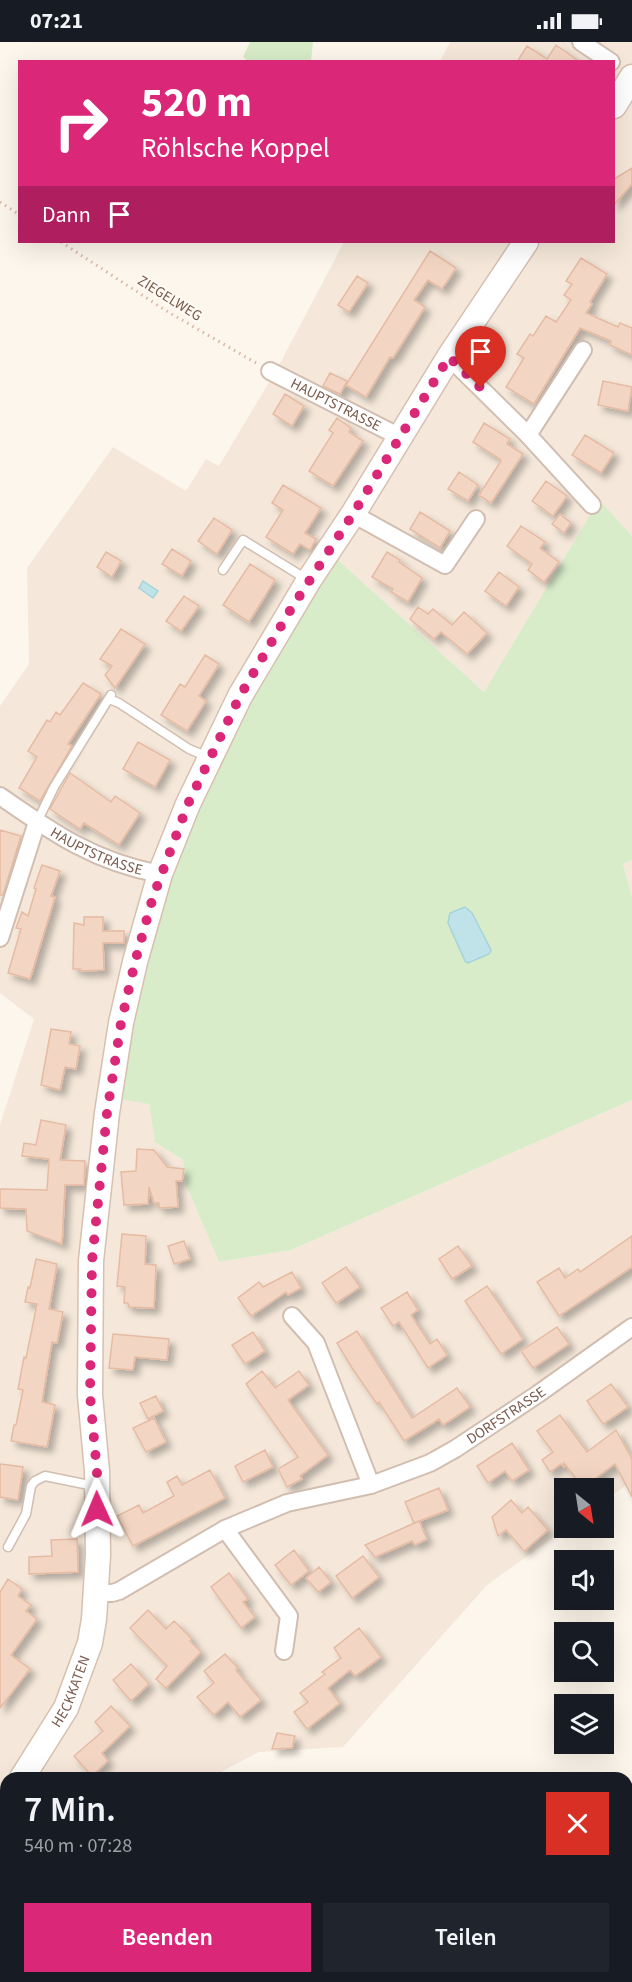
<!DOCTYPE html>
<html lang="de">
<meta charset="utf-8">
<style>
:root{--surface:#171b24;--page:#20242c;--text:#f1f3f6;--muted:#9ea1a6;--accent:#db2777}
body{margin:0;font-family:"Source Sans 3",sans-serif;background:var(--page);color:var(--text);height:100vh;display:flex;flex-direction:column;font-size:22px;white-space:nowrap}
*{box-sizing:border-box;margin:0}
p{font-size:20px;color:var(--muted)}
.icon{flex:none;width:33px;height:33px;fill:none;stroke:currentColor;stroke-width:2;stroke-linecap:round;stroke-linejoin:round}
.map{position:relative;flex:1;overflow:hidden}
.side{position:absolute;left:0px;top:1730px;width:633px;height:212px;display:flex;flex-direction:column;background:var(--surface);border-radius:18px 18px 0 0;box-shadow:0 6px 24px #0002}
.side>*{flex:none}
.banner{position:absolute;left:18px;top:18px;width:597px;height:183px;border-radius:0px;box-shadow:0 6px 24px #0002;background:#db2777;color:#fff;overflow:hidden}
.needle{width:39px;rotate:150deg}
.fabs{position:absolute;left:554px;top:1436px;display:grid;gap:12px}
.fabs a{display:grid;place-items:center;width:60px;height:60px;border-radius:0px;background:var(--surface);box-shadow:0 6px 24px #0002;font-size:30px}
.pin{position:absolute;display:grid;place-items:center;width:51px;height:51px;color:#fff;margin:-62px -26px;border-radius:50% 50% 50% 0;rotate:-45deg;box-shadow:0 0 6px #0007}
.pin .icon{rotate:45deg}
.me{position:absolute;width:66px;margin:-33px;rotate:359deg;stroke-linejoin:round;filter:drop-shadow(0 0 4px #0008)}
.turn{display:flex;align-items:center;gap:21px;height:126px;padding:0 24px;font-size:27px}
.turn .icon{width:78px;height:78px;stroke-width:2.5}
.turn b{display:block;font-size:42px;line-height:51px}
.then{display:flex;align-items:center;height:57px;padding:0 24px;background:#0003;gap:12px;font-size:22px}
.round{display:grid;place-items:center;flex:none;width:63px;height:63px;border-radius:0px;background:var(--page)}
.summary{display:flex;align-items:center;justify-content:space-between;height:102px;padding:0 24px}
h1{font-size:36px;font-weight:600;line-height:45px}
.cta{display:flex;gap:12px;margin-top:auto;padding:12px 24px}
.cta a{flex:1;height:69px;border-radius:0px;background:var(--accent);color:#fff;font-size:24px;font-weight:600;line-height:69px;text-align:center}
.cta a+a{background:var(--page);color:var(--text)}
.status{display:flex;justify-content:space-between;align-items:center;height:42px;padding:0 30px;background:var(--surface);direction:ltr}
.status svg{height:16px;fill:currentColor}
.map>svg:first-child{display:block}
</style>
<div class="status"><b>07:21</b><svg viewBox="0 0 49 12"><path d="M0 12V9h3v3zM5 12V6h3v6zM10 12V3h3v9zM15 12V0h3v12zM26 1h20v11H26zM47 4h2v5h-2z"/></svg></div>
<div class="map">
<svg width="632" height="1940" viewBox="0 0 632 1940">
<defs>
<filter id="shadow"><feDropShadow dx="5.5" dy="5.5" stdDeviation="3" flood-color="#0004"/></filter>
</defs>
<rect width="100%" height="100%" fill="#fdf6ec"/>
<!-- residential -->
<path fill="#f5e8da" d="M450,0H632V494L599,459L484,650L337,517L119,1057L149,1061L155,1100L183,1118L186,1143L219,1220L291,1208L632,1058V1439L603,1460V1446H564V1485H568L487,1543L343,1705L259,1710L211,1735L6,1736V1914L0,1920V1083L34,977L0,951V664L29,622L27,526L113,405L186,449L206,417L219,424L277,327L344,200H614V20L440,19Z
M632,818V855L623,822Z"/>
<!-- green -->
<path fill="#d8ecc9" d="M250,0H313L311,19H248L243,15Z
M599,458L632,494V818L623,822L632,855V1058L291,1208L219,1220L186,1143L183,1118L155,1100L149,1062L118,1057C132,983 145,907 171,835C211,722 271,616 337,517L484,650Z
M632,1874V1940H575L579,1935H627V1879Z"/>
<!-- water -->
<path fill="#bfe3e8" stroke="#a5d3da" stroke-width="1.5" d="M143,539L158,549L153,556L139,546Z
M465,865L472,871L491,908L489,912L468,921L465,919L448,881L450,871Z"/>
<!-- building -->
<path fill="#f3d5c3" stroke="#e6bba3" stroke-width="1.5" filter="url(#shadow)" d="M556,3L580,20H517L527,4L547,17Z
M632,126V142L614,163V137Z
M430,209L456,226L442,247L428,238L414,258L425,265L393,316L390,315L366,355L346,343Z
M581,216L607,232L590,260L592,262L586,271L618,285L620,281L632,286V313L610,303L611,299L580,286L534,362L506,345L524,316L517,312L530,292L533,294L546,274L556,280L571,258L564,253L572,242L566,239Z
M357,234L368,241L349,270L338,263Z
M330,331L347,339L340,352L323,344Z
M603,339L632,345L628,369L598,363Z
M285,352L304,364L292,384L273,372Z
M337,376L351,386L349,390L363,399L333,444L309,429L333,391L329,388Z
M484,381L510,397L507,402L523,412L491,461L479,453L501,419L500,417L473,400Z
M585,393L614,411L601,431L572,413Z
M459,430L478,443L468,459L448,447Z
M546,439L567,454L553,474L532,459Z
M283,443L321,466L305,491L316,497L310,508L300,502L293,512L266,495L283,468L272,461Z
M420,470L450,489L440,506L410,487Z
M560,472L571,481L564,491L552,482Z
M214,476L232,488L217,512L198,499Z
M521,484L545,500L540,506L559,520L544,540L528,528L532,522L507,504Z
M172,507L191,519L182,534L162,522Z
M106,510L121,519L112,535L97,525Z
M387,510L400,518L399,520L422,536L408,560L391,550L393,547L372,535Z
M250,522L275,538L249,580L223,563Z
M499,530L519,545L506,564L485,549Z
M184,554L199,564L181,589L166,579Z
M418,565L428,572L433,567L452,583L464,570L487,591L467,612L441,590L434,597L410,577Z
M121,587L145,602L115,646L105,633L112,624L100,617Z
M205,613L219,622L199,654L206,659L187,689L161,673L180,642L185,645Z
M83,641L101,652L68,702L72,704L40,759L19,746L37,715L28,709L47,678L50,680L56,670L60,673Z
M138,700L170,718L155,745L123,727Z
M70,731L111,760L115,754L140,771L119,803L84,781L80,787L50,767Z
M0,788L21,794L3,853H0Z
M42,823L60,829L51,854L55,855L30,937L8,931L21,887L16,886L22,870L28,874L36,847L34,846Z
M84,875H103V889H124V901H103L104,928L81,929V927H73L74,881L84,883Z
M51,987L71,990L69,1002L80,1004L76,1027L65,1025L60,1048L41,1043Z
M41,1078L66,1083L60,1118L85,1119L84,1143H65L62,1202L27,1189L26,1167L0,1166V1147L47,1148L49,1117L22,1114L24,1101L36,1103Z
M137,1107L154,1108L167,1125L184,1127L182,1139H176L178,1165L159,1166V1161H154L149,1145L148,1162L124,1163L121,1130L136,1129Z
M122,1192L146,1194L145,1222L156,1223L154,1266L129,1265L128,1261H124L125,1245L117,1244Z
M632,1194V1225L559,1274L537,1240L559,1226L565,1236L578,1227L580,1230Z
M184,1199L190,1217L174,1222L168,1204Z
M458,1204L472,1224L452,1237L439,1217Z
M36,1217L57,1222L49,1267L63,1270L57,1301L52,1300L42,1360L55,1363L47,1405L11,1399L14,1383H16L23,1348L18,1347L24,1315L26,1316L37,1262L25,1260L28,1245L30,1246Z
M346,1225L360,1245L336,1261L322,1241Z
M292,1230L301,1246L288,1253L286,1250L251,1274L238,1256L259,1240L263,1245Z
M487,1244L523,1297L501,1312L465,1259Z
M407,1250L418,1268L411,1273L430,1302L437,1297L447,1313L428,1326L399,1280L393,1284L381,1266Z
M557,1285L569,1302L533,1326L521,1309Z
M357,1289L412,1376L457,1346L470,1365L443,1383L439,1377L404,1399L379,1360L377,1362L352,1326L337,1301Z
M253,1290L265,1309L245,1322L232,1303Z
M113,1292L169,1297L167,1318L135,1315L133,1328L109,1326Z
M262,1329L275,1346L299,1329L309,1343L288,1358L328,1413L300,1434L302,1437L287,1445L278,1427L298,1415L246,1342Z
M611,1342L628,1365L603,1382L587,1359Z
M156,1354L163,1369L148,1377L140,1361Z
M560,1373L587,1410L616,1388L632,1417V1455L615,1422L583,1446L564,1421V1425L561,1422L550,1430L542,1418L553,1410L537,1389Z
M154,1376L166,1400L146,1410L133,1386Z
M512,1401L529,1428L512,1439L505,1429L488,1441L477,1424Z
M265,1408L273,1425L243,1440L235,1424Z
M0,1422L23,1425L18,1458L0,1455Z
M210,1428L225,1456L133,1504L117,1474L139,1463L143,1471L174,1454L167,1440L177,1434L182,1443Z
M439,1446L448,1468L414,1481L405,1460Z
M511,1458L522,1471L528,1465L548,1488L524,1509L506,1488L498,1494L492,1475Z
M419,1479L427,1497L415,1503L412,1499L375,1515L365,1503Z
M77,1497L78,1530L29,1532V1515L52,1514L51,1498Z
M294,1508L309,1529L291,1543L275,1523Z
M363,1514L379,1535L352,1556L336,1534Z
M319,1525L331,1540L318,1550L306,1536Z
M229,1531L248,1557L243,1560L255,1575L241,1586L211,1545Z
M8,1537L22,1547L18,1554L31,1563L26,1569L37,1577L11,1613L30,1627L0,1666V1550Z
M148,1568L166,1587L174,1579L192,1597L190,1599L201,1610L166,1646L156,1637L167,1624L130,1586Z
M359,1586L381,1615L355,1634L350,1628L328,1646L340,1661L307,1687L294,1670L308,1660L300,1651L325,1632L322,1630L341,1616L334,1606Z
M225,1612L238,1626L236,1628L261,1658L240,1675L228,1660L214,1673L197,1655L214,1641L204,1629Z
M131,1622L149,1642L131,1659L113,1638Z
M111,1664L130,1684L102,1711L108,1719L92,1734L74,1714L103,1689L95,1680Z
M277,1691L295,1694L292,1706L272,1707Z"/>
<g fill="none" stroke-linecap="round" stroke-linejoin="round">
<defs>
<path id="service" d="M223,528L243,498L308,538
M109,657L119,661L189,707L208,715
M37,780L54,745L111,653
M8,1505L26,1472L31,1444L35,1439L45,1434L94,1444"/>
<g id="minor">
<path d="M581,0L611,20"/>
<path d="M449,315L528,393L583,308"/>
<path id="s1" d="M270,329L400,395"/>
<path d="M528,393L592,463"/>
<path d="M353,472L445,523L476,477"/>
<path id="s2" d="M0,754C53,791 95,820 160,832"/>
<path d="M0,896L37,780"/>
<path d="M292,1274L316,1301L371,1443"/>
<path d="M225,1487L289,1574L284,1609"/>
<path id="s3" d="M95,1551H112L119,1549L225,1487L287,1461L371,1443L430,1421L455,1407L538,1352L632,1285"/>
</g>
<g id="secondary">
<path d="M614,64L632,35"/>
<path id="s4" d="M22,1736L66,1666L90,1601L94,1577L98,1513L97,1429L90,1353L91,1219L107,1071L121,981L135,920L160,832L188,762L240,654L309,538L353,472L449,315L526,200"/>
<path d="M0,1764L6,1757"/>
</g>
</defs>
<!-- service casing -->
<use href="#service" stroke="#d1beb0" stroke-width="11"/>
<!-- minor casing -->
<use href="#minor" stroke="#d1beb0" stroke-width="20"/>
<!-- secondary casing -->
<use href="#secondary" stroke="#d6c0b0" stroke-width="27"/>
<!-- path -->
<path stroke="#d9b8a5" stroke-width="3" stroke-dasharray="1.5 4.5" stroke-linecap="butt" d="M0,160L20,173
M61,200L168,270L258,322
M627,1878L632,1874
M592,1940L595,1935"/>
<!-- service -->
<use href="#service" stroke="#fff" stroke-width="8"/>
<!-- minor -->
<use href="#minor" stroke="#fff" stroke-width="16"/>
<!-- secondary -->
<use href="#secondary" stroke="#fff" stroke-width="24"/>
</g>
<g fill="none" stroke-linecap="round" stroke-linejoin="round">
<!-- route -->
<path stroke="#db2777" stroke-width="10" stroke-dasharray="0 18" d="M97,1467V1430L90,1353L92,1219L107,1071L121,981L135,920L153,855L188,762L240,654L291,567L353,472L449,315L481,346"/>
</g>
<g text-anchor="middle" stroke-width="4.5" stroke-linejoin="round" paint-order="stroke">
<!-- street labels -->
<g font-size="15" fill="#7a5c4d" stroke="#fffaf3">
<text transform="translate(170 256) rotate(32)" y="5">ZIEGELWEG</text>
<text dy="5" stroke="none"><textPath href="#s1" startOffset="74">HAUPTSTRASSE</textPath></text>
<text dy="5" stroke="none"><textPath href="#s2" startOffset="112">HAUPTSTRASSE</textPath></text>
<text dy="5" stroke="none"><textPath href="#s3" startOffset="453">DORFSTRASSE</textPath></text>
<text dy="5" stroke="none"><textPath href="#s4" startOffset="100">HECKKATEN</textPath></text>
</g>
</g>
</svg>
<div class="fabs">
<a><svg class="needle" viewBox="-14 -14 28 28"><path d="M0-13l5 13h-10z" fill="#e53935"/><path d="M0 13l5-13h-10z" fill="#9ea1a6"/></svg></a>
<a><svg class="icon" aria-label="sound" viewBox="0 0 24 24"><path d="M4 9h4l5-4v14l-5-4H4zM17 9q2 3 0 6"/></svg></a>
<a><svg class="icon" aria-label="search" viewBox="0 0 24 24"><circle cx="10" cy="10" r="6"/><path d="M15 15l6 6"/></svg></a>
<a><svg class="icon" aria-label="layers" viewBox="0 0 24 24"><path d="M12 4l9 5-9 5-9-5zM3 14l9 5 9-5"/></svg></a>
</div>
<div class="pin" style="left:481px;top:346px;background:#d93025"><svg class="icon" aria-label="arrive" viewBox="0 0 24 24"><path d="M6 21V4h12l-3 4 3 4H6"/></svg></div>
<svg class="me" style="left:97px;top:1467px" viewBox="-20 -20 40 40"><path d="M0-17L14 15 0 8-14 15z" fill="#db2777" stroke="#fff" stroke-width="4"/></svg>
<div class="banner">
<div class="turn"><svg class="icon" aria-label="right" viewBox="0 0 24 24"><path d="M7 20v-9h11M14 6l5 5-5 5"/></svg><div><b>520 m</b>Röhlsche Koppel</div></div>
<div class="then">Dann<svg class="icon" aria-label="arrive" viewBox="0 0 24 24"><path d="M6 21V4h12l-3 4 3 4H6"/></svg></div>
</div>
<section class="side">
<div class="summary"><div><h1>7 Min.</h1><p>540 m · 07:28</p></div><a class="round" style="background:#d93025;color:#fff"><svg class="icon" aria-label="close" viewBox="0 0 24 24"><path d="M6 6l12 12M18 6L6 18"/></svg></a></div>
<div class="cta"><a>Beenden</a><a>Teilen</a></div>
</section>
</div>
